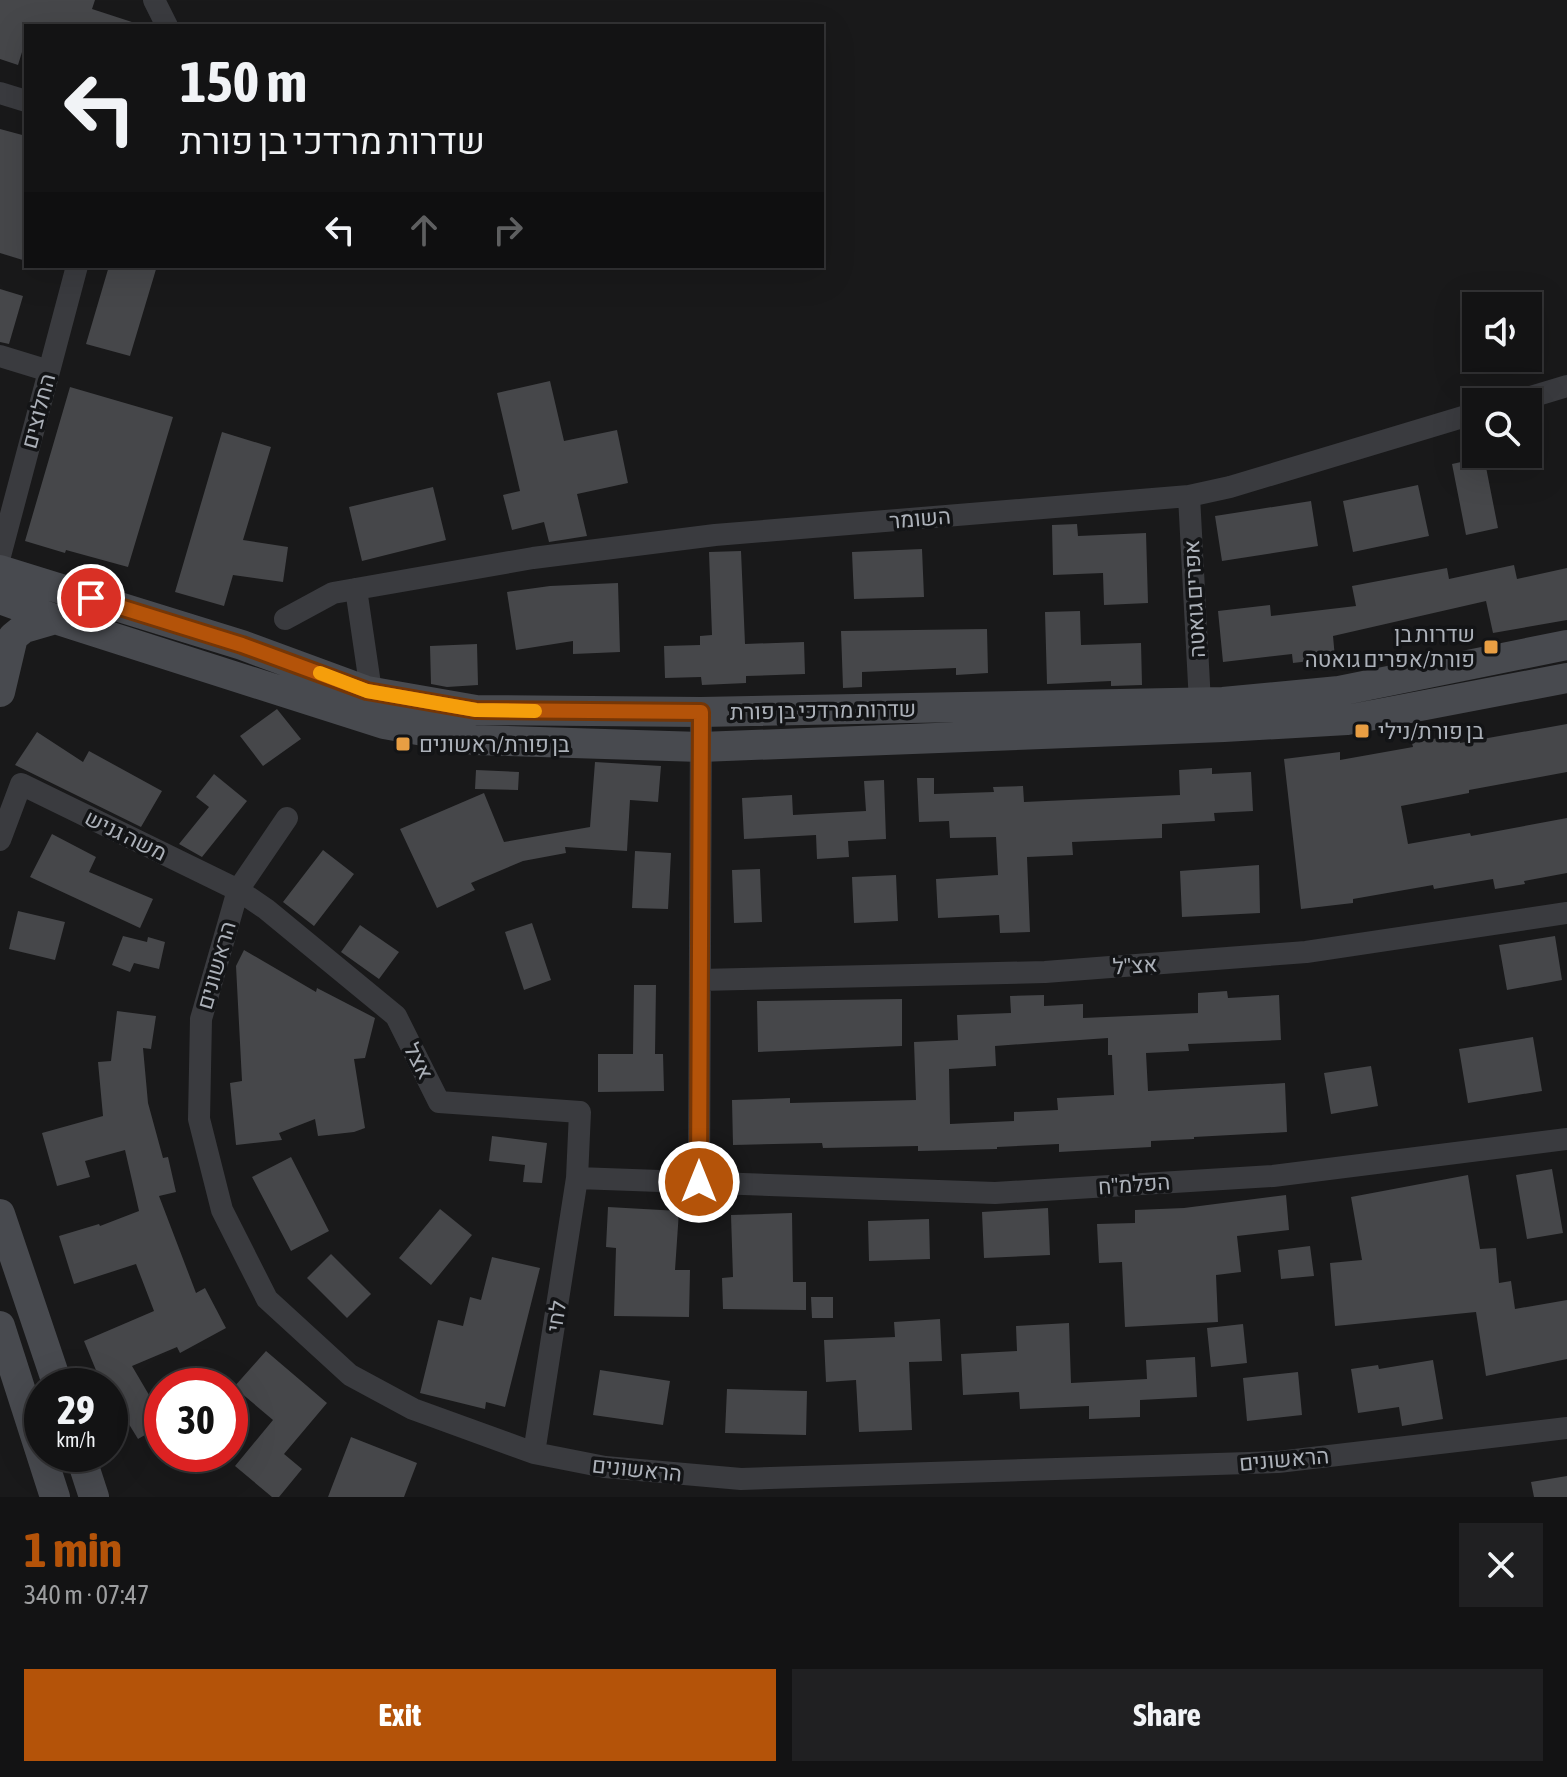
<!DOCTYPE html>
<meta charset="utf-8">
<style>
:root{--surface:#131314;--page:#202022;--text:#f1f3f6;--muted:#9d9ea0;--line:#323234;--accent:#b45309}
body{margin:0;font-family:"Asap Condensed",Heebo,sans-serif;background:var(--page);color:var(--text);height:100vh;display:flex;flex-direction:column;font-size:30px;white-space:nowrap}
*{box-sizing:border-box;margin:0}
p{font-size:26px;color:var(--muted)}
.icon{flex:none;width:44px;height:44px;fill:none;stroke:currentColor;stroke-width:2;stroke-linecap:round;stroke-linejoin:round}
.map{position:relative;height:1497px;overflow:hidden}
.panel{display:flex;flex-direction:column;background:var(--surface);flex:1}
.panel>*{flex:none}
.hud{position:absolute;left:24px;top:24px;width:800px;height:244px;border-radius:0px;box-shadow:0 8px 32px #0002,0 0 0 2px var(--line);background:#131314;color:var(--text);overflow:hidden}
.fabs{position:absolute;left:1462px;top:292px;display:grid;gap:16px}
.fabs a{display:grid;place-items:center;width:80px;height:80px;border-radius:0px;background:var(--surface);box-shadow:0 8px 32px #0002,0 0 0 2px var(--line);font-size:40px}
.speed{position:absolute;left:24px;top:1368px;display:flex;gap:16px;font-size:40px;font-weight:700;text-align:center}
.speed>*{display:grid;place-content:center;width:104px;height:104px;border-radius:50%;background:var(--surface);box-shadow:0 8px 32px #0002,0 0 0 2px var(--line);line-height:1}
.speed small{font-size:20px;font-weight:400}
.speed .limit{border:12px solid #d22;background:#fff;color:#111}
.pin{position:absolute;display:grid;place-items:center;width:68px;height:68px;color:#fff;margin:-34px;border:4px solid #fff;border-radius:50%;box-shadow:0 2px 8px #0007}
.me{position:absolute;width:88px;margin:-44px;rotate:0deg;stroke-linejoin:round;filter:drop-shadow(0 0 6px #0008)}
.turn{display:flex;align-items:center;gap:28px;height:168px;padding:0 24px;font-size:36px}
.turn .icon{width:104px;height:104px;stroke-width:2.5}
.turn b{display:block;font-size:56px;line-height:68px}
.lanes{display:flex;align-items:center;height:76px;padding:0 24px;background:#0003;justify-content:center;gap:40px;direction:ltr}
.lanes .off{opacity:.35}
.round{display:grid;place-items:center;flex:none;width:84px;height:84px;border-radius:0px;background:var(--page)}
.overview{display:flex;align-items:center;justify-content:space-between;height:136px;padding:0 24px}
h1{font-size:48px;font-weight:700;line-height:60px;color:var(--accent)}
.cta{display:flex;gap:16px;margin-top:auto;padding:16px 24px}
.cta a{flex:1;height:92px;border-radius:0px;background:var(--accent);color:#fff;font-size:32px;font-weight:700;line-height:92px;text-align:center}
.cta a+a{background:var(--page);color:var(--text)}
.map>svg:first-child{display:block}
</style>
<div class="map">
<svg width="1567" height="1497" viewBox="0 0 1567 1497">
<rect width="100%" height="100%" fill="#19191a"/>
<!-- building -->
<path fill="#46474a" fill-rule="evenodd" d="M0,0H95L92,9L135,23L134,26H26V39L18,65L0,59Z
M0,129L26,136V261L0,253Z
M109,266H157L130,356L86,344Z
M0,289L23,296L9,344L0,342Z
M550,381L564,441L617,430L628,483L577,494L587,536L549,542L544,522L512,530L503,495L520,491L497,393Z
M70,387L173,417L128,567L66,550L65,553L25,541Z
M222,432L271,447L243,540L288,547L283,582L233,575L224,606L175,592Z
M1484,457L1498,528L1466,535L1452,464Z
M1418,485L1429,536L1353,552L1343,501Z
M433,487L446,540L362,561L349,507Z
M1311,501L1318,546L1222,561L1215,516Z
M1077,524L1078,536L1146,533L1148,603L1104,605L1103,573L1053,575L1052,525Z
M922,549L924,597L854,599L852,552Z
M741,551L745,644L804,642L805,674L746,676V683L702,685L701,677L665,678L664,646L700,645V636L712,635L709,552Z
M1514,565L1517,579L1567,568V620L1493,633L1486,601L1333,636L1335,658L1293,663L1292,654L1223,662L1218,611L1270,605L1271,616L1356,606L1352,586L1447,568L1449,579Z
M618,583L620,652L573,654V641L516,650L507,592L550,586Z
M1080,611L1081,645L1141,643L1142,685L1111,686V681L1047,684L1045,612Z
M987,629L988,673L956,675V668L862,672V687L843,688L841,631Z
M477,644L478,685L447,687L431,684L430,646Z
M277,709L301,739L263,766L240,736Z
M1567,724V772L1469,790V793L1401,806L1408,844L1470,833L1471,836L1567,818V873L1524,881L1525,884L1495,889L1493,879L1434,889L1433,885L1353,899V903L1301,909L1284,759L1340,752V760L1413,747L1412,743L1459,734L1460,743Z
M37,732L83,762L89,751L162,791L141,827L15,765Z
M595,762L661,766L658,802L630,800L627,851L565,847L566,853L523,861L471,883L475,890L437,908L400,829L484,793L504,842L590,827Z
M1212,768V774L1251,772L1253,811L1214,813L1215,821L1162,824V838L1072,842L1073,855L1027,857L1030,932L1000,933L999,915L938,918L936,879L998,875L996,837L950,838L949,821L919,822L917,778H934V794L994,792L993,787L1023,786L1024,802L1180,795L1179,770Z
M476,770L519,772L518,790L475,789Z
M214,774L247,801L202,857L179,844L209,807L196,797Z
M884,780L886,839L848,841L849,857L817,859L816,835L744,839L742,798L792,795L793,815L866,811L864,781Z
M52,834L96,857L89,872L153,899L140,928L30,877Z
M323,850L354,874L314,926L283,902Z
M635,851L671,853L668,909L632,908Z
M1259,865L1260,913L1182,917L1180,871Z
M760,869L762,922L734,923L732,870Z
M896,875L898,921L854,923L852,877Z
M18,911L65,922L55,960L9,949Z
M532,923L551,980L524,990L505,932Z
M360,925L399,952L379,979L341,952Z
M123,936L147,942L148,937L165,942L159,969L134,963L130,972L112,965Z
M1555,936L1562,980L1507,990L1499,945Z
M244,950L316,992L317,988L375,1018L365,1058L354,1059L365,1128L354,1132L318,1136L315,1119L279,1133L282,1140L236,1145L230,1083L242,1081L236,966Z
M634,985H656L655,1054H663L664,1091L598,1092V1054H633Z
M1227,991L1228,998L1279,995L1281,1040L1188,1044L1189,1051L1146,1053L1148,1091L1285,1083L1287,1132L1194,1137V1139L1151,1141V1147L1059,1152V1144L997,1147V1149L918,1151V1146L823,1148L822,1143L733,1145L732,1100L790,1098V1103L916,1100L914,1042L958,1040L957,1015L1011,1013L1010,996L1044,995V1006L1083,1004V1018L1198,1013V993ZM1108,1038V1055H1112L1114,1095L1057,1098L1058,1110L1014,1112V1121L950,1124L949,1069L996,1066L995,1046Z
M902,999V1046L758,1052L757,1001Z
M117,1011L156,1016L151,1049L143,1048L148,1103L163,1158L168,1157L176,1192L159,1196L196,1293L205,1288L226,1328L180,1353L177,1347L132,1366L162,1417V1425L138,1439L110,1393V1386H106L100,1380L84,1341L154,1311L136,1264L74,1284L59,1236L99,1224L100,1226L139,1211L125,1150L85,1161L90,1177L57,1186L42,1133L103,1116L98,1062L111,1061Z
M1533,1037L1542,1091L1468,1103L1459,1049Z
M1371,1066L1378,1106L1331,1114L1324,1073Z
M492,1136L547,1143L542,1183L523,1182L525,1165L489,1161Z
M291,1157L329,1231L291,1251L252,1177Z
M1552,1169L1563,1233L1527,1239L1516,1175Z
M1468,1175L1480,1249L1496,1248L1499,1283L1511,1281L1515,1309L1567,1300V1359L1486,1376L1476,1312L1335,1326L1330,1263L1362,1260L1351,1197Z
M1286,1195L1289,1230L1237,1236L1241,1272L1216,1275L1218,1322L1125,1327L1122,1262L1099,1263L1097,1224L1135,1223V1210L1184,1208Z
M608,1207L679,1211L675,1270H690L689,1317L614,1316L616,1248L606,1247Z
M1048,1208L1050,1255L984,1258L982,1212Z
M440,1209L472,1235L431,1285L399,1258Z
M792,1213L793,1282H806V1310L723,1309L722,1278L733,1277L731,1215Z
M929,1219L930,1259L869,1261L868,1221Z
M1310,1246L1314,1276L1281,1279L1278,1250Z
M331,1254L371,1294L347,1318L307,1278Z
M492,1257L540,1268L505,1407L486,1402L485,1409L420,1393L438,1320L463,1326L470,1297L481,1300Z
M811,1297H833V1318H812Z
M940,1319L942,1361L909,1362L912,1430L859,1432L856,1380L826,1382L824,1340L895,1337L894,1322Z
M1069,1323L1071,1383L1147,1379L1146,1360L1195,1357L1197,1397L1140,1400V1417L1089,1419V1406L1020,1409L1019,1392L963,1395L961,1354L1017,1351L1016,1326Z
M1243,1324L1247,1363L1211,1367L1207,1328Z
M266,1351L327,1403L284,1454L302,1469L279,1497H272L235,1466L273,1420L234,1387Z
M1433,1360L1443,1419L1402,1426L1399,1407L1358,1413L1351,1369L1378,1365L1379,1369Z
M600,1370L670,1381L663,1425L593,1415Z
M1298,1372L1302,1415L1247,1421L1243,1378Z
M727,1389L807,1391L806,1435L725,1433Z
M351,1437L417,1463L404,1497H328Z
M1567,1476V1497H1534L1531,1482Z"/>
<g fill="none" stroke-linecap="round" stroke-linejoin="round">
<!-- street -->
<path stroke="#3a3b3f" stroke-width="22" d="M154,0L167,26
M0,93L26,101
M0,356L49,371
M1514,402L1567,386
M1189,496L1200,703
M0,556L77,266
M356,589L371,691
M285,619L333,593L533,558L715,535L1189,496L1230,487L1476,413
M287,818L238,890L201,1019L199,1119L222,1210L267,1299L350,1375L413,1409L534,1453L605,1467L741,1479L1278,1462L1567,1428
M0,840L21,784L238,890L266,909L396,1016L439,1102L580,1112L577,1178L534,1453
M700,980L1045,972L1306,952L1567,913
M577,1178L995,1193L1273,1176L1567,1139
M699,1182L701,712"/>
<!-- secondary -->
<path stroke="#484a4f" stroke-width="30" d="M0,570L242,645L367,691L476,710L701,712L1223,702L1339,691L1567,645
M0,599L55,619L384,724L474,740L701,747L1224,727L1347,720L1567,678
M0,692L13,637L24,628L55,619
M0,1214L58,1386
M0,1326L55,1497
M80,1454L94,1497"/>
</g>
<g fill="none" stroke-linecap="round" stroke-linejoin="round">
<defs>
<path id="route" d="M91,598L242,645L367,691L476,710L701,712L699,1182"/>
</defs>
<!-- route casing -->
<use href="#route" stroke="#753606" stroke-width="20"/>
<!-- route -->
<use href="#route" stroke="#b45309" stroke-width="14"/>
<!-- slow -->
<path stroke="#f59e0b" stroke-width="14" d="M320,673L367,691L476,710L535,711"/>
</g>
<!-- markers -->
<g fill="#e89e43" stroke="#131416" stroke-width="3">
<rect x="1483" y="639" width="16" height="16" rx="4"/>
<rect x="1354" y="723" width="16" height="16" rx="4"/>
<rect x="395" y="736" width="16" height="16" rx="4"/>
</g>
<g text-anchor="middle" stroke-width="7" stroke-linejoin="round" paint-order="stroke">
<!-- street labels -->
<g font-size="22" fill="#acb1b9" stroke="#131416">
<text transform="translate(38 411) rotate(-75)" y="8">החלוצים</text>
<text transform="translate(920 518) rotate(-5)" y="8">השומר</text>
<text transform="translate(1194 599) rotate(-93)" y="8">אפרים גואטה</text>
<text transform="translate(823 710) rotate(-1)" y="8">שדרות מרדכי בן פורת</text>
<text transform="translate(126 835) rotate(26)" y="8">משה גניש</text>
<text transform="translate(216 965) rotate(-74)" y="8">הראשונים</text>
<text transform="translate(1135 965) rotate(-4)" y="8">אצ"ל</text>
<text transform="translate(419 1061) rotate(63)" y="8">אצל</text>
<text transform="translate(1134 1184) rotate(-4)" y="8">הפלמ"ח</text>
<text transform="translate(556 1316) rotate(-81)" y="8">לחי</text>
<text transform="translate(1284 1459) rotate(-5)" y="8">הראשונים</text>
<text transform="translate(637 1469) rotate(6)" y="8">הראשונים</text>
</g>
<!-- poi labels -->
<g font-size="22" fill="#acb1b9" stroke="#131416" text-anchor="start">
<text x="1475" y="642" text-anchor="end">שדרות בן<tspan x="1475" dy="25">פורת/אפרים גואטה</tspan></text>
<text x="1378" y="739">בן פורת/נילי</text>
<text x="419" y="752">בן פורת/ראשונים</text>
</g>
</g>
</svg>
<div class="fabs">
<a><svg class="icon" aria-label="sound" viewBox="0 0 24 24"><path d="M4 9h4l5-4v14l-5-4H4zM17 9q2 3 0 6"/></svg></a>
<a><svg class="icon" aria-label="search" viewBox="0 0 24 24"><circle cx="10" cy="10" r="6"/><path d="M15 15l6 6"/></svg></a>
</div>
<div class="speed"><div>29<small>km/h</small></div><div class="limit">30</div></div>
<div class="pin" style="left:91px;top:598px;background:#d93025"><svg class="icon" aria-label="arrive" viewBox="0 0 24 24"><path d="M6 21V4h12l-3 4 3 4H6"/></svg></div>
<svg class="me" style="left:699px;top:1182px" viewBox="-20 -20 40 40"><circle r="17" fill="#b45309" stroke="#fff" stroke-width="3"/><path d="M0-11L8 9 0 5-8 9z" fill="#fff"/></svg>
<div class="hud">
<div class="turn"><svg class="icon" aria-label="left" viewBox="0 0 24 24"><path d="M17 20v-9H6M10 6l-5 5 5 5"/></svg><div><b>150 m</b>שדרות מרדכי בן פורת</div></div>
<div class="lanes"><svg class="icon" aria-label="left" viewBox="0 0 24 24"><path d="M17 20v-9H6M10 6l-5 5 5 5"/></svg><svg class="icon off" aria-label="ahead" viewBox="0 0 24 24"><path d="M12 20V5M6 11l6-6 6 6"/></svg><svg class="icon off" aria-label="right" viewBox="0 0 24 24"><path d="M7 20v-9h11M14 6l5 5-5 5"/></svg></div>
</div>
</div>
<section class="panel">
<div class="overview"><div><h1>1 min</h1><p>340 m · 07:47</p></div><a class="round"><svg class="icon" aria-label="close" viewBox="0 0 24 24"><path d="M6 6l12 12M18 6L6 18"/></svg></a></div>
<div class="cta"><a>Exit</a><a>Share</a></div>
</section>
